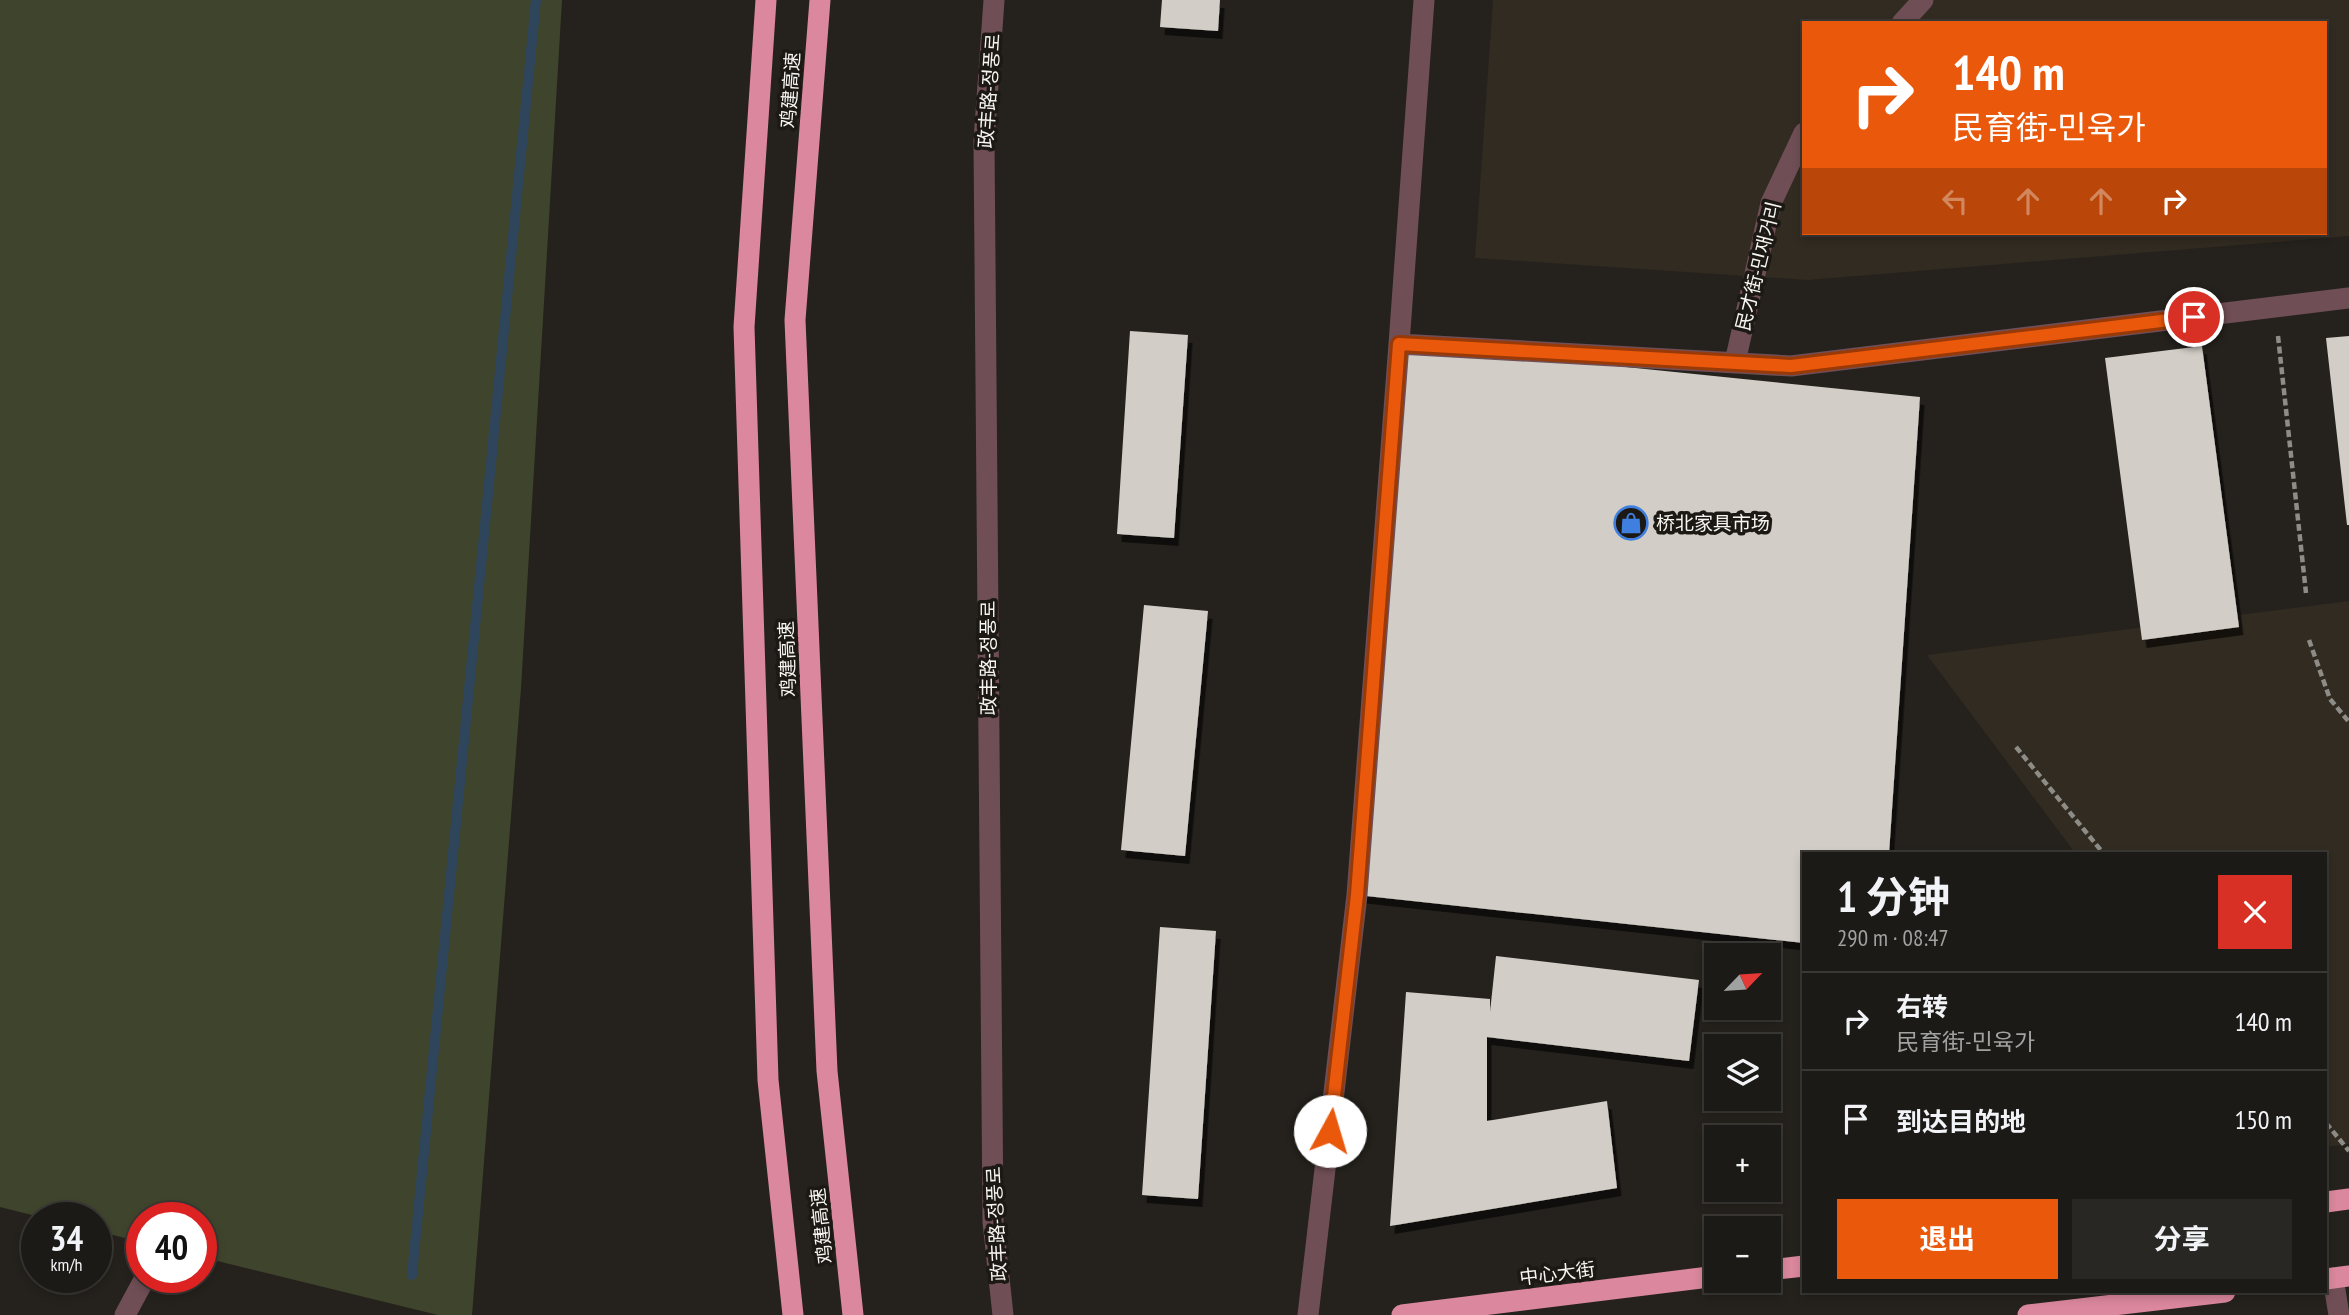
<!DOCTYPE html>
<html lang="zh">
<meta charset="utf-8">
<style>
:root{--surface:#1c1a16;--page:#292723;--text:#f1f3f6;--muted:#a0a1a1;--line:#3a3835;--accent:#ea580c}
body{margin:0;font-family:"PT Sans Narrow","Noto Sans SC","Noto Sans KR",sans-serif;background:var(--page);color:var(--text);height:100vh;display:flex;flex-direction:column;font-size:26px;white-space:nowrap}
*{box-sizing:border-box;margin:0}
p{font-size:23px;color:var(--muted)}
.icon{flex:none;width:38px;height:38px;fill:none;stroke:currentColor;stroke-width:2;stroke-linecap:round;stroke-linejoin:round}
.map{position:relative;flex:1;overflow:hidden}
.details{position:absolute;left:1802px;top:852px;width:525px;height:441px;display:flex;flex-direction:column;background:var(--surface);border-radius:0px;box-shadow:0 4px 10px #0003,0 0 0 2px var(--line)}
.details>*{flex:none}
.banner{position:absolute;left:1802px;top:21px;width:525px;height:214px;border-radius:0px;box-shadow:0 4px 10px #0003,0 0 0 2px var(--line);background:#ea580c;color:#fff;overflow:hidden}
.needle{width:46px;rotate:65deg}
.controls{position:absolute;left:1704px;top:943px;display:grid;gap:14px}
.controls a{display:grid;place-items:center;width:77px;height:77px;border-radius:0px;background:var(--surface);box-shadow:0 4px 10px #0003,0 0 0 2px var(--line);font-size:35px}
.speed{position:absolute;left:21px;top:1202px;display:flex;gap:14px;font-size:35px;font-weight:700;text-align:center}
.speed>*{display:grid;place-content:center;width:91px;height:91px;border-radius:50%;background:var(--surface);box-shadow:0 4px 10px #0003,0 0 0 2px var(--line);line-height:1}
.speed small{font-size:18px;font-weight:400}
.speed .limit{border:10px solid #d22;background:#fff;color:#111}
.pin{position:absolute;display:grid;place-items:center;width:60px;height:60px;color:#fff;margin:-30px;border:4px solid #fff;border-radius:50%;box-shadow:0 2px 7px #0007}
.me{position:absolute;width:77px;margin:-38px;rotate:6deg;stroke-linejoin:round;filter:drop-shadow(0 0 5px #0008)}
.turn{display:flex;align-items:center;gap:24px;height:147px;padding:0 35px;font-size:32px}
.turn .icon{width:91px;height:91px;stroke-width:2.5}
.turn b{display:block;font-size:49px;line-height:60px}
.lanes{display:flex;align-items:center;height:66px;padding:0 35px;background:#0003;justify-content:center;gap:35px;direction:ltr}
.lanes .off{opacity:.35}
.round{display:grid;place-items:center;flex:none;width:74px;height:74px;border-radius:0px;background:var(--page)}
.headline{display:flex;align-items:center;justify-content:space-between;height:119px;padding:0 35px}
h1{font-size:42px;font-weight:700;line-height:52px}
.action{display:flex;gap:14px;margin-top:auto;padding:14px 35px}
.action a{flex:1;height:80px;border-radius:0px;background:var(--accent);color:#fff;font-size:28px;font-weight:700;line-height:80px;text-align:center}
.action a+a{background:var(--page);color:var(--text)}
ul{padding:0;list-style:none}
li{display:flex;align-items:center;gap:21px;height:98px;padding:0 35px;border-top:2px solid var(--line)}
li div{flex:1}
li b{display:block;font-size:26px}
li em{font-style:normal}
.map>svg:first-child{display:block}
</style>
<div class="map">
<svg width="2349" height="1315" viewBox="0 0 2349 1315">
<defs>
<filter id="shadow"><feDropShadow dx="4.5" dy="8" stdDeviation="0" flood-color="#0009"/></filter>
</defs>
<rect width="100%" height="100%" fill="#25221d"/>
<!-- built -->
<path fill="#312b21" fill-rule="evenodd" d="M1493,0H2349V236L1808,280L1475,258ZM1804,23H2326V233H1804Z
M2349,601V1144L2326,1147V854H2076L1927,655Z"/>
<!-- green -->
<path fill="#3f452c" d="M0,0H562L521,688L472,1315H438L201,1257V1218H142V1242L96,1231V1218H44L0,1207Z"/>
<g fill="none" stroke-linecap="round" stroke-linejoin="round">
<!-- stream -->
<path stroke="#2f455b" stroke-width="10" d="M412,1275L536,0"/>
</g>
<!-- building -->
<path fill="#d2cec7" filter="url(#shadow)" d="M1162,0H1220L1218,31L1160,27Z
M1130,331L1188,335L1174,538L1117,534Z
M2349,336V525H2347L2326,338Z
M1399,344L1920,397L1889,854H1804V943L1357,895Z
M2202,346L2239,627L2142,640L2105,358Z
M1144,605L1208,611L1185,856L1121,850Z
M1160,927L1216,931L1198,1199L1142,1195Z
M1496,956L1699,980L1689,1061L1487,1037V1121L1607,1101L1617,1188L1390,1226L1406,992L1490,999V1012Z"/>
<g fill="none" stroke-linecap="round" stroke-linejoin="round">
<!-- path -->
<path stroke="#8e8c87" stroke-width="4.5" stroke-dasharray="7 3.5" stroke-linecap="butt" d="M2278,336L2306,593
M2309,640L2330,699L2349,722
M2016,747L2104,854
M2326,1123L2349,1151"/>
<!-- minor -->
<path stroke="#704e56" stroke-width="21" d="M994,0L984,141L993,1222L1003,1315
M1902,23L1923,0
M1399,344L1424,0
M1735,362L1771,203L1804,133
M2333,1278L2339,1315
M125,1315L145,1278
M1308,1315L1357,895L1399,344L1791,366L2349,298"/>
<!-- highway -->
<path stroke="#db879d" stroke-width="21" d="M766,0L744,327L768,1080L793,1315
M820,0L795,320L827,1071L853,1315
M2326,1202L2349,1199
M1769,1270L1804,1266
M2326,1279L2349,1276
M1402,1315L1717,1276
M2028,1315L2225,1292"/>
</g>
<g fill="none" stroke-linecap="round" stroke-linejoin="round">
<defs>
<path id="route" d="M1330,1131L1357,895L1399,344L1791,366L2194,317"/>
</defs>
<!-- route casing -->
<use href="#route" stroke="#983908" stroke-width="18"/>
<!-- route -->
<use href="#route" stroke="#ea580c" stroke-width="12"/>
</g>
<!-- icons -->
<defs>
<symbol id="shop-ring" viewBox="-11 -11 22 22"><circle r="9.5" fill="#1c1914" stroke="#3f7fe0" stroke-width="1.5"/><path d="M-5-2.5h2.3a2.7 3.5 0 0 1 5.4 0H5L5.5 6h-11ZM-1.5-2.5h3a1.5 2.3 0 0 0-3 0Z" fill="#3f7fe0"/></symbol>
</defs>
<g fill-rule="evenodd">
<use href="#shop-ring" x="1612" y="504" width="38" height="38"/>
</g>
<g text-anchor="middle" stroke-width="7" stroke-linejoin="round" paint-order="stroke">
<!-- street labels -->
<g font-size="19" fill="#f7f5f1" stroke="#1c1914">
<text transform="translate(790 90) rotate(-86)" y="7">鸡建高速</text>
<text transform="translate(989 91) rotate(-86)" y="7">政丰路-정풍로</text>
<text transform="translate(1758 266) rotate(-76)" y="7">民才街-민재거리</text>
<text transform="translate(988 658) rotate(-90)" y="7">政丰路-정풍로</text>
<text transform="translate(787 659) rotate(-92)" y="7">鸡建高速</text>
<text transform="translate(996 1224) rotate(-93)" y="7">政丰路-정풍로</text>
<text transform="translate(821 1226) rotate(-96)" y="7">鸡建高速</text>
<text transform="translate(1557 1273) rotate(-7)" y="7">中心大街</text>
</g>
<!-- poi labels -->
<g font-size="19" fill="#f7f5f1" stroke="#1c1914" text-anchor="start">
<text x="1656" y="530">桥北家具市场</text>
</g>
</g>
</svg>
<div class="controls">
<a><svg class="needle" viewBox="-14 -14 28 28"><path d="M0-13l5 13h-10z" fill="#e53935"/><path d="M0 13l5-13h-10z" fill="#a0a1a1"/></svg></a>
<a><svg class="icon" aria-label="layers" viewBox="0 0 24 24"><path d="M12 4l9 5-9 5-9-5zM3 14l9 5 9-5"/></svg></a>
<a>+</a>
<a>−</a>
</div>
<div class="speed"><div>34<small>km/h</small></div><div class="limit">40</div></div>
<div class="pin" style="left:2194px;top:317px;background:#d93025"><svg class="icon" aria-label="arrive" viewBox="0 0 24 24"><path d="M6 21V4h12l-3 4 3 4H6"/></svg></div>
<svg class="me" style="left:1330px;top:1131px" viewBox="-20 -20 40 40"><circle r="19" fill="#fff"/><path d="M0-13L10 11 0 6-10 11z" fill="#ea580c"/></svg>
<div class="banner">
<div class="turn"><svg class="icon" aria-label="right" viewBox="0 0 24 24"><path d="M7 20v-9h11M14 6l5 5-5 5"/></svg><div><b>140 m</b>民育街-민육가</div></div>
<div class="lanes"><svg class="icon off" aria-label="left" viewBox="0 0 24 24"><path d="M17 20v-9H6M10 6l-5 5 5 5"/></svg><svg class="icon off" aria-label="ahead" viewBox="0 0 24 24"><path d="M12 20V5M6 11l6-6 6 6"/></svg><svg class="icon off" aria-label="ahead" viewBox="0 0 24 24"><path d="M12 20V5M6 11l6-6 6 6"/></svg><svg class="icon" aria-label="right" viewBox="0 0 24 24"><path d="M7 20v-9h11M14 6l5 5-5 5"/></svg></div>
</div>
<section class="details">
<div class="headline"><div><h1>1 分钟</h1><p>290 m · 08:47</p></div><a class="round" style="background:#d93025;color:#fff"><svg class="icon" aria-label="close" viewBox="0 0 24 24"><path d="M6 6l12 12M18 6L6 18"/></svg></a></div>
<ul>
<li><svg class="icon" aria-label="right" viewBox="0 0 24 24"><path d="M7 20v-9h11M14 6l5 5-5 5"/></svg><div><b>右转</b><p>民育街-민육가</p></div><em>140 m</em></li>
<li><svg class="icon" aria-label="arrive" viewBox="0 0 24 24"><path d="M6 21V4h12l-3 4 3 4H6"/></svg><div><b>到达目的地</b></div><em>150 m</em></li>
</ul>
<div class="action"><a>退出</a><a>分享</a></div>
</section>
</div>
